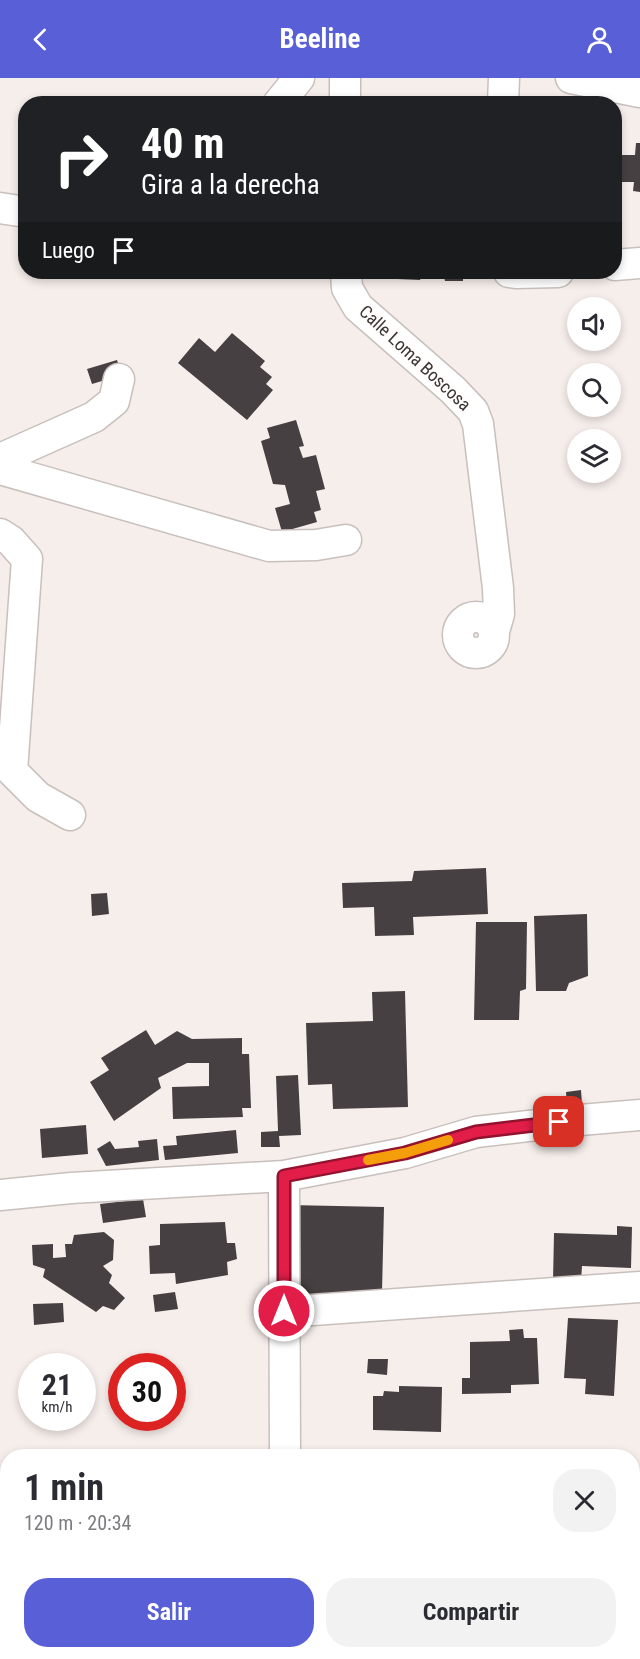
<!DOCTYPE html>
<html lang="es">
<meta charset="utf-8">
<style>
:root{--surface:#fff;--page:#f2f2f3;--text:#2b2b33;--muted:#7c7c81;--accent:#595fd7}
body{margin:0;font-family:"Roboto Condensed",sans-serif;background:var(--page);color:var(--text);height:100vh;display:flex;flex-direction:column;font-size:22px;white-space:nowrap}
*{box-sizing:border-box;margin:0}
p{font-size:20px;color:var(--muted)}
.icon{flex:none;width:33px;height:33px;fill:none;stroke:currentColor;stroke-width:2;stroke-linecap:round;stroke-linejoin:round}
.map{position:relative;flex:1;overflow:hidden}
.sheet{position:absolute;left:0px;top:1371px;width:640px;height:210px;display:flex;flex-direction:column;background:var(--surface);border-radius:24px 24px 0 0;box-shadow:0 3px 9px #0003}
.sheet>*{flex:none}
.guide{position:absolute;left:18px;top:18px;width:604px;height:183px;border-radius:24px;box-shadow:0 3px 9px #0003;background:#202124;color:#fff;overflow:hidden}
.tools{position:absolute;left:567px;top:219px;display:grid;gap:12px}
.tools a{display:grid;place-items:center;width:54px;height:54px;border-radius:50%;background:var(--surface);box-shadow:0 3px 9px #0003;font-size:30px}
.speed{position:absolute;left:18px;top:1275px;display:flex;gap:12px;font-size:30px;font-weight:700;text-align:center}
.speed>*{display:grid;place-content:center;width:78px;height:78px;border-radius:50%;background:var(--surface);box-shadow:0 3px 9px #0003;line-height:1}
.speed small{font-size:15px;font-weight:400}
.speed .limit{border:9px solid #d22;background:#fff;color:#111}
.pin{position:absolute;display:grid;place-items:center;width:51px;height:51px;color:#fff;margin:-26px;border-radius:12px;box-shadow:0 3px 9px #0006}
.me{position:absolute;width:66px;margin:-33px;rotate:0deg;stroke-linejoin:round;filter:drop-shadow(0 0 4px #0008)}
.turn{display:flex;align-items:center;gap:21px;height:126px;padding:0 24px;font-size:27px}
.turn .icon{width:78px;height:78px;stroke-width:2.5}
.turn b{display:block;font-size:42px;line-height:51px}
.then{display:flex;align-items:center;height:57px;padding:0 24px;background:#0003;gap:12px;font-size:22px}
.round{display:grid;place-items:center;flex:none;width:63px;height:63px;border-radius:24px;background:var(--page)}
.head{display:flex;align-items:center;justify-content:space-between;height:102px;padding:0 24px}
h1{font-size:36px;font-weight:700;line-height:45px}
.primary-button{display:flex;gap:12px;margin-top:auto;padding:12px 24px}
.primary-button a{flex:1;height:69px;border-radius:24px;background:var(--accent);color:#fff;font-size:24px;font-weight:700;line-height:69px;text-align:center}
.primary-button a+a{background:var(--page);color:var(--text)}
header{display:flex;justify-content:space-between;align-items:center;height:78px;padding:0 24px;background:var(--accent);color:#fff;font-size:27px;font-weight:700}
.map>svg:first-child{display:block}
</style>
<header><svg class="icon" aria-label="back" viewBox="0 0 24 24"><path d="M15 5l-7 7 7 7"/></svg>Beeline<svg class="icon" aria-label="person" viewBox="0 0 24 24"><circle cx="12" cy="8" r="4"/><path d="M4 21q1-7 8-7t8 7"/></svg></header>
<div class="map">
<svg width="640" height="1581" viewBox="0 0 640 1581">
<rect width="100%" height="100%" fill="#f6eeea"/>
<!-- building -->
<path fill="#474042" d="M636,65H640V114L633,113L634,104H619L620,77H635Z
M397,194H423L420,202L397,201Z
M443,194H463V203H445Z
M232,255L265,283L260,289L272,299L266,306L273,312L247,342L178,285L199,260L215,274Z
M117,282L122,297L92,306L87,291Z
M296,342L304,368L299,369L303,380L316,377L325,411L316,413L321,432L314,434L317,444L282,454L275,430L290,426L285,407L273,406L261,363L270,360L267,350Z
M486,790L488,836L413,839L414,857L375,858L374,829L343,830L342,805L412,803L414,793Z
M107,815L109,836L92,838L91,816Z
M587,836L588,898L569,905L566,913H536L534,838Z
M476,844H527L526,911L520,913L519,942H474Z
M405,913L408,1029L333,1031L332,1006L308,1007L306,945L373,943L372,914Z
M146,952L155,967L177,953L192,961L242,960V976H249L251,1030H242L243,1039L173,1041L172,1009L209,1008V985H187L158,1000L161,1010L114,1043L90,1004L109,992L101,980Z
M298,997L301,1057L279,1058L280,1069H261V1054L278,1053L276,998Z
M581,1012L582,1027L567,1028L566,1014Z
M86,1047L88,1076L42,1080L40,1051Z
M236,1052L238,1075L165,1082L163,1068L177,1067L176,1058Z
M157,1061L159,1082L106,1088L97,1071L110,1063L115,1071L139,1069L138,1063Z
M143,1121L146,1139L103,1145L100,1126Z
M290,1127L384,1129L382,1214L291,1219Z
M225,1144L227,1165H235L237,1181L227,1184L228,1197L176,1206L175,1195L150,1196L149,1168L160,1167V1146Z
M617,1148L632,1149L631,1190L582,1188L581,1204L553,1203L554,1155L617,1157Z
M104,1154L114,1162L113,1182L103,1188L112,1197L109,1205L125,1220L114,1232L103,1228L96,1234L43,1199L45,1191L33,1187L32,1167L53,1166V1180L66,1179L65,1166H72L74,1157Z
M175,1214L178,1231L155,1234L153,1217Z
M63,1225L64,1244L34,1247L33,1226Z
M568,1240L618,1242L614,1318L585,1316L586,1301L564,1300Z
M523,1251L524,1260H537L539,1306L511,1307V1315L462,1316V1300H470V1264L510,1263L509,1252Z
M368,1281H388L387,1297L367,1295Z
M399,1308L442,1309L441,1354L373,1352V1318H383L384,1313L399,1314Z
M172,1574H223L222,1581H172Z
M277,1574H321V1581H277Z"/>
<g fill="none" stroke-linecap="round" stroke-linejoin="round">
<defs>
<path id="minor" d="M345,0V26
M571,0L640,14
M278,26L299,0
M503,26L504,0
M0,130L26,134
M615,187L640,185
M346,194L347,210L358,229L453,312L473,333L478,346L498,510L499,536L494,553
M509,194L516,195L558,194
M0,381L94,339L114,323L119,301
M0,391L269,468L316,467L346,462
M0,456L11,463L27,481L12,693L38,719L70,737
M458 557a18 18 0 1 1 36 0a18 18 0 1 1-36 0Z
M284,1098L285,1378
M0,1117L71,1110L284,1098L405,1075L476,1054L580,1042L640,1037
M284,1234L640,1209
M46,1574L47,1581"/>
</defs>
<!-- minor casing -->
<use href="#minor" stroke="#c8c0bc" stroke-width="33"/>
<!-- minor -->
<use href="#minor" stroke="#fff" stroke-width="30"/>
</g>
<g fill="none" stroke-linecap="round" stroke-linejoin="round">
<defs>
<path id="route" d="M284,1233V1098L405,1075L476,1054L559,1044"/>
</defs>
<!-- route casing -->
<use href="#route" stroke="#92132f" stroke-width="15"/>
<!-- route -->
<use href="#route" stroke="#e11d48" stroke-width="10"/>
<!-- slow -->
<path stroke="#f59e0b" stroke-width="10" d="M368,1082L405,1075L448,1062"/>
</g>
<g text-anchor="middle" stroke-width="6" stroke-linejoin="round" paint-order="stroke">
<!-- street labels -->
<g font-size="18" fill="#393534" stroke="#fffdfc">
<text transform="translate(415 280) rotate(43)" y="6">Calle Loma Boscosa</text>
</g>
</g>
</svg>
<div class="tools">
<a><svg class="icon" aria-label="sound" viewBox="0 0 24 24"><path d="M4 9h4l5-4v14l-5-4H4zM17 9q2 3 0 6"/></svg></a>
<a><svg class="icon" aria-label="search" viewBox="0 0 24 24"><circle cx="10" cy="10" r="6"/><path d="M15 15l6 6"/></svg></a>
<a><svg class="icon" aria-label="layers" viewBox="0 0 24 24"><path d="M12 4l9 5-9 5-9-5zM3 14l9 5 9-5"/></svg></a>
</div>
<div class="speed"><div>21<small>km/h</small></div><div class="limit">30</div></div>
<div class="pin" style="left:559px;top:1044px;background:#d93025"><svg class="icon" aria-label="arrive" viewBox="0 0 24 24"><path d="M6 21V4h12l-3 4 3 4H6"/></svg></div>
<svg class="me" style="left:284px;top:1233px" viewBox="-20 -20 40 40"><circle r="17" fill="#e11d48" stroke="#fff" stroke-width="3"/><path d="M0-11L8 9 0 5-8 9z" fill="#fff"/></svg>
<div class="guide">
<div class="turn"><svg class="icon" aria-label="right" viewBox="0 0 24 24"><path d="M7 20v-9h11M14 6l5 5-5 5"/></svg><div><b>40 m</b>Gira a la derecha</div></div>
<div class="then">Luego<svg class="icon" aria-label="arrive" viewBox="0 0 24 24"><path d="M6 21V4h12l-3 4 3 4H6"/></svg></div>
</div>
<section class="sheet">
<div class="head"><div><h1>1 min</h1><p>120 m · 20:34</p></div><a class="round"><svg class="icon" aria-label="close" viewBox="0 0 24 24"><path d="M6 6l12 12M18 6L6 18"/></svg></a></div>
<div class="primary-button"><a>Salir</a><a>Compartir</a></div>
</section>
</div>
